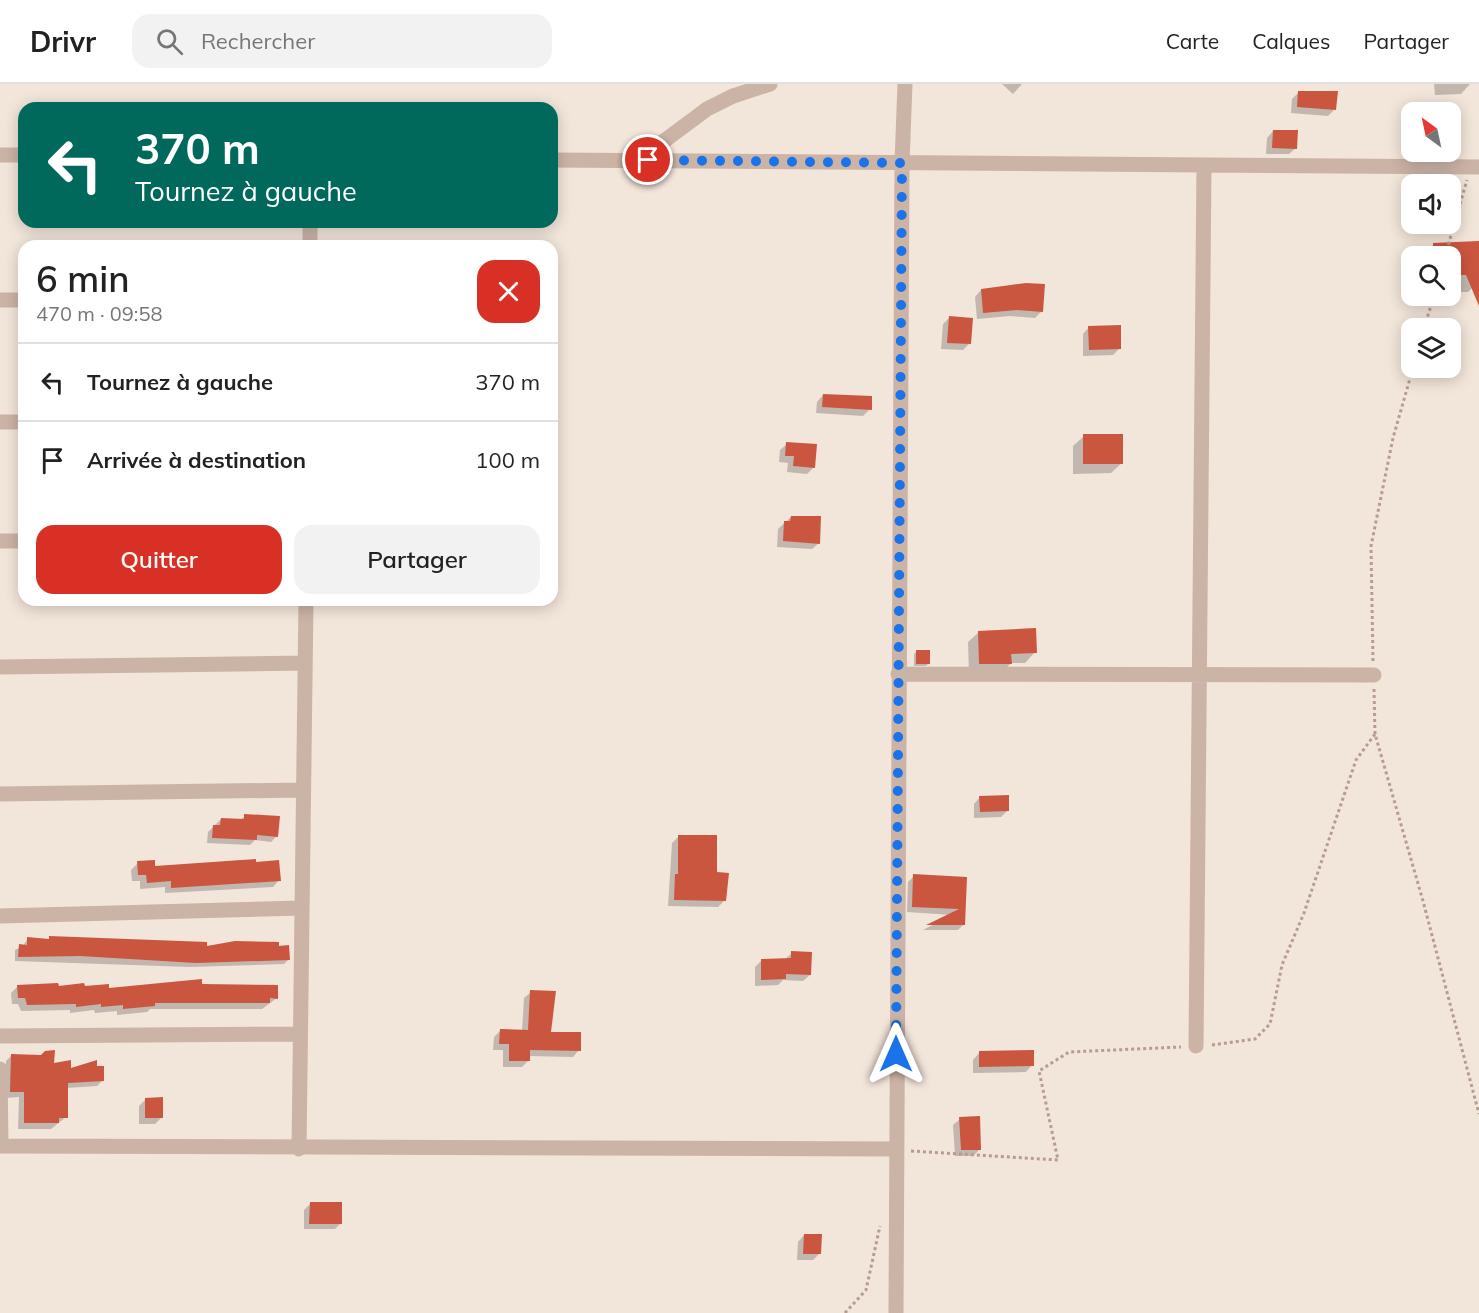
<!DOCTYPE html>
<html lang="fr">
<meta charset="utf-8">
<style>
:root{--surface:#fff;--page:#f2f2f2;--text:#222;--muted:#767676;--line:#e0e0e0;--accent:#d93025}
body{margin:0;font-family:Mulish,sans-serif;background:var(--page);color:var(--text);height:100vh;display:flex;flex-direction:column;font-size:22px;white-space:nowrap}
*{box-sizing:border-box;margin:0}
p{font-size:20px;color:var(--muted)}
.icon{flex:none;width:33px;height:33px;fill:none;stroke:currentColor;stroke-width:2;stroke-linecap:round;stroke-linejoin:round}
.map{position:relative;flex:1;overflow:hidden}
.details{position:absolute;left:18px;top:156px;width:540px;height:366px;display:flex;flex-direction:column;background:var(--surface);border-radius:18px;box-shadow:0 3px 15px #0003}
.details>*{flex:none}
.top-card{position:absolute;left:18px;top:18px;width:540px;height:126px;border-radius:18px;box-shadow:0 3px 15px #0003;background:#00695c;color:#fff;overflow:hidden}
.needle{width:39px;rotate:327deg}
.controls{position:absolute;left:1401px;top:18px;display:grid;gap:12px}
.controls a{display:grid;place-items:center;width:60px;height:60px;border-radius:12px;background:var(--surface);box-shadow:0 3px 15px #0003;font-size:30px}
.pin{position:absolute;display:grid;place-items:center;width:51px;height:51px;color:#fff;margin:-26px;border:3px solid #fff;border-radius:50%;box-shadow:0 2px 6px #0007}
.me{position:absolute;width:66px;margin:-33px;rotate:0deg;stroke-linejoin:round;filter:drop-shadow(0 0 4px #0008)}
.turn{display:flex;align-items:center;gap:21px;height:126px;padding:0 18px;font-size:27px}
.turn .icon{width:78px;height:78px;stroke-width:2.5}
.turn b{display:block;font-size:42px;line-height:51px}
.round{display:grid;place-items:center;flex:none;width:63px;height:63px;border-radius:18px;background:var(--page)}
.headline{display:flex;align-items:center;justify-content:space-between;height:102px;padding:0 18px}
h1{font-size:36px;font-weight:600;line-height:45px}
.cta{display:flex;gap:12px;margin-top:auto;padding:12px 18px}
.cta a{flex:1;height:69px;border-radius:18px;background:var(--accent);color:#fff;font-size:24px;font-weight:600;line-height:69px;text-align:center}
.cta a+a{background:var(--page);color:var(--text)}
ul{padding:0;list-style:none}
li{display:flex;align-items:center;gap:18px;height:78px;padding:0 18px;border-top:2px solid var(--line)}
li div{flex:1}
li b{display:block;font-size:22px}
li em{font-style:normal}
header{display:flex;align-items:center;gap:36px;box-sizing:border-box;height:84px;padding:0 30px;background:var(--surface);border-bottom:2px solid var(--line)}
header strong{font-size:28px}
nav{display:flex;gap:33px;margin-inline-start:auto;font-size:21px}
.search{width:420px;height:54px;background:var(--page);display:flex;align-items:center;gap:15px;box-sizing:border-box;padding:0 21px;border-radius:18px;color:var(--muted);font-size:22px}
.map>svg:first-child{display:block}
</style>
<header>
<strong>Drivr</strong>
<div class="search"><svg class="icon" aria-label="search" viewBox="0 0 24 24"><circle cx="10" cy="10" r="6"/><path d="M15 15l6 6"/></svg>Rechercher</div>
<nav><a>Carte</a><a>Calques</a><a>Partager</a></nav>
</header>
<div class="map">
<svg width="1479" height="1229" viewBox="0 0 1479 1229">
<rect width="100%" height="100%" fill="#f2e5da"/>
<!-- shadow -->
<path fill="#0003" d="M1002,0H1022L1013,10Z
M1434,0H1470L1461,10L1435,11Z
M1298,9L1335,25L1328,32L1291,29L1292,15Z
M1273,47L1296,64L1289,70H1266L1267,54Z
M1477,159L1478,198L1468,208H1459L1456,201H1450V172H1423L1434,160Z
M981,206L1042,227L1035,234L1010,232L977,235L975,213Z
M950,233L969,260L963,266L941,265L943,240Z
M1089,243L1120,264L1113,271L1083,272V250Z
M823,311L870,325L863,332L816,329L817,318Z
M1084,352L1122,379L1111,389L1073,390V362Z
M787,360L814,383L807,390L787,388L788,379L779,378L780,366Z
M791,433L819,459L812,465L777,463L778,445Z
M979,548L1035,568L1025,579H1011L1000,590H969L968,558Z
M917,567L929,579L926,582H914V570Z
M980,713L1008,726L1001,733L974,734V720Z
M245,732L277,752L271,758L255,756L250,761L207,759L208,748L221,735L240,736Z
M678,753L715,790L725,816L718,823L668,822L672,759Z
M138,779L154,784L255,780L279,796L273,803L165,809V803L140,805V797H132L131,786Z
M914,792L965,795L964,840L958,846H923L952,831L907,828L908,798Z
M28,854L205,864L278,863L288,876L284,880L190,883L15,877V866L23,862Z
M792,869L810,891L803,897L783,896L778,901L755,902V883L761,877L784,876Z
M201,901L277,914L262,925H150L147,928L117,931V927L95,929L94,926L70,929V926L21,927L18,920H12L11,909L18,902L108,906Z
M531,908L550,949L579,966L573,973L529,972L528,977L522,983H503V966H493L494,953L500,947H522L524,914Z
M979,969L1032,981L1026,988L973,989V976Z
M12,971L70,986L95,984L103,996L97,1002L66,1004V1033L51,1045H18L19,1013L5,1014L6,977Z
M146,1015L161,1034L155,1040H139V1022Z
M960,1035L980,1065L973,1072H955L953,1041Z
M310,1120L341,1139L335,1145H304V1126Z
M804,1151L820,1169L813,1176H797L798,1158Z"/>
<!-- building -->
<path fill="#ca5640" d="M1298,7H1338L1336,26L1297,23Z
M1273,46H1298L1297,65L1272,64Z
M1479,157V222L1466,191H1450V172H1433V159Z
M1026,199L1045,200L1043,228L1017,226L983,229L981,205Z
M949,232L973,234L971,260L947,259Z
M1121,241V265L1089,266L1088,242Z
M823,310L872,312V326L822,323Z
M1083,350H1123V380H1083Z
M786,358L817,360L815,384L793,382L794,372H785Z
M791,432H821L820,460L783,457L784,437H790Z
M1036,544L1037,569L1011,570L1012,580H979L978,547Z
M916,566H930V580H916Z
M1009,711V727L980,728L979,712Z
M244,730L280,732L278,753L257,751V756L212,754L213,741H220L221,734L244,735Z
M678,751H717V788L729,789L726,817L674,816L675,790H678Z
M256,775V778L279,776L281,797L171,804V797L147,799L146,791H138L137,777L155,776V782Z
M913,790L967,793L965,841H926L959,825L912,823Z
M49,852L207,858V862L235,857L279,858V862L289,861L290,876L196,879L80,872L18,873L19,860L27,861V853L49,855Z
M791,867L812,868L811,891L786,890V895L761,896V875L791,874Z
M202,895V900L278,901V915L270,914V919H155V922L123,925V921L101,923V920L76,923V920L27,921L25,914H18L17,901L58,899L59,902L84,899L85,902L109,900V904Z
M530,906L556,907L551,948H581V967L530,966V977H509V960H499L500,945L528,946Z
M55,966L54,979L71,976V984L97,976V982H104V997L68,999V1034H59V1039H24V1008H10L11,970L41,971L45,967Z
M1034,966V982L979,983V967Z
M163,1013V1034H145V1014Z
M980,1032L981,1066H961L959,1033Z
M310,1118H342V1140H309Z
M804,1150H822L821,1170H803Z"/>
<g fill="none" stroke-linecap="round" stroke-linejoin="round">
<!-- path -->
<path stroke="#b79d90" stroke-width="3" stroke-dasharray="3 3" stroke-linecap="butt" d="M1445,172L1467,96
M1424,244L1434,212
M1373,577L1371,462L1393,354L1413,284
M1374,605L1375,650L1423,817L1479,1030
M1212,961L1255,955L1270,940L1282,881L1304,829L1356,676L1375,650
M911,1067L1058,1076L1039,987L1069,968L1181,963
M845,1229L866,1206L880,1142"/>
<!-- minor -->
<path stroke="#cbb3a6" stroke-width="15" d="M0,71H24
M628,75L664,57L707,25L733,12L770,0
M552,76L1479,83
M310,162V138
M0,216H24
M0,338H24
M0,457H24
M0,583L305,579
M898,590L1374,591
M0,710L303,706
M0,832L302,824
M0,952L300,950
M1196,962L1204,81
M0,985L1,1062L896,1065
M299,1065L306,516
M896,1229L902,79L905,0"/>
</g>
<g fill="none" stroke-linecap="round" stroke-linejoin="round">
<!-- route -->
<path stroke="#1a73e8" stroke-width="10" stroke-dasharray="0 18" d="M648,76L902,79L896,970"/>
</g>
</svg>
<div class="controls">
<a><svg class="needle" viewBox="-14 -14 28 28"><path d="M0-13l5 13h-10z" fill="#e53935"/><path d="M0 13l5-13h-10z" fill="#767676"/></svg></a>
<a><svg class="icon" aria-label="sound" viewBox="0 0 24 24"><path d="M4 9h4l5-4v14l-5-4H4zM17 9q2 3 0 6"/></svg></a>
<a><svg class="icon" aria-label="search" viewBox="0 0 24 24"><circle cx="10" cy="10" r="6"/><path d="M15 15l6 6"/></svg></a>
<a><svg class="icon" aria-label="layers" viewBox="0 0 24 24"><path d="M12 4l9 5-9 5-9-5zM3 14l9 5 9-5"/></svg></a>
</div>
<div class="pin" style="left:648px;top:76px;background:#d93025"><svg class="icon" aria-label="arrive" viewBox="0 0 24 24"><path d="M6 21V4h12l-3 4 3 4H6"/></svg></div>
<svg class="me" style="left:896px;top:970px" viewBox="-20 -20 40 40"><path d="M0-17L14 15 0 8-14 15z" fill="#1a73e8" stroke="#fff" stroke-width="4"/></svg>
<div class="top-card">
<div class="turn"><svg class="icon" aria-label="left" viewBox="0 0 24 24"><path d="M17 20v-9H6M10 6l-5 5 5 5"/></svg><div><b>370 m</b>Tournez à gauche</div></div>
</div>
<section class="details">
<div class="headline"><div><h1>6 min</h1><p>470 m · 09:58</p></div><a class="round" style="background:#d93025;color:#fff"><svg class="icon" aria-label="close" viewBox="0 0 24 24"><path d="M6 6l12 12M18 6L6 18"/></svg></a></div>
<ul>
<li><svg class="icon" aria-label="left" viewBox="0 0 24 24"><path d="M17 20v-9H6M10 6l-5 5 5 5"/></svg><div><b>Tournez à gauche</b></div><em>370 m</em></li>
<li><svg class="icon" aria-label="arrive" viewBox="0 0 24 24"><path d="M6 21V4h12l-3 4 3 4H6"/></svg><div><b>Arrivée à destination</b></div><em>100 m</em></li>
</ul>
<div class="cta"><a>Quitter</a><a>Partager</a></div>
</section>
</div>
